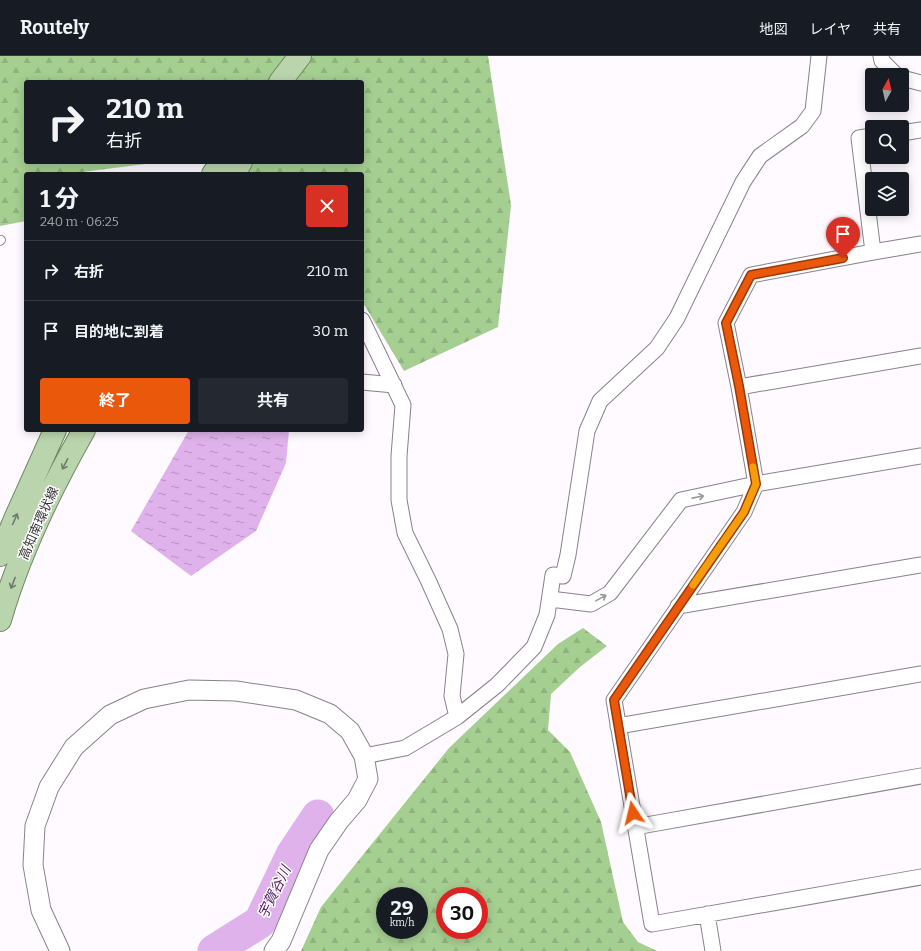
<!DOCTYPE html>
<html lang="ja">
<meta charset="utf-8">
<style>
:root{--surface:#171b24;--page:#242831;--text:#f1f3f6;--muted:#9ea1a6;--line:#363941;--accent:#ea580c}
body{margin:0;font-family:Bitter,"Noto Sans JP",serif;background:var(--page);color:var(--text);height:100vh;display:flex;flex-direction:column;font-size:15px;white-space:nowrap}
*{box-sizing:border-box;margin:0}
p{font-size:13px;color:var(--muted)}
.icon{flex:none;width:22px;height:22px;fill:none;stroke:currentColor;stroke-width:2;stroke-linecap:round;stroke-linejoin:round}
.map{position:relative;flex:1;overflow:hidden}
.panel{position:absolute;left:24px;top:116px;width:340px;height:260px;display:flex;flex-direction:column;background:var(--surface);border-radius:4px;box-shadow:0 2px 10px #0003}
.panel>*{flex:none}
.hud{position:absolute;left:24px;top:24px;width:340px;height:84px;border-radius:4px;box-shadow:0 2px 10px #0003;background:#171b24;color:var(--text);overflow:hidden}
.needle{width:26px;rotate:8deg}
.controls{position:absolute;left:865px;top:12px;display:grid;gap:8px}
.controls a{display:grid;place-items:center;width:44px;height:44px;border-radius:4px;background:var(--surface);box-shadow:0 2px 10px #0003;font-size:20px}
.speed{position:absolute;left:376px;top:831px;display:flex;gap:8px;font-size:20px;font-weight:700;text-align:center}
.speed>*{display:grid;place-content:center;width:52px;height:52px;border-radius:50%;background:var(--surface);box-shadow:0 2px 10px #0003;line-height:1}
.speed small{font-size:10px;font-weight:400}
.speed .limit{border:6px solid #d22;background:#fff;color:#111}
.pin{position:absolute;display:grid;place-items:center;width:34px;height:34px;color:#fff;margin:-41px -17px;border-radius:50% 50% 50% 0;rotate:-45deg;box-shadow:0 0 4px #0007}
.pin .icon{rotate:45deg}
.me{position:absolute;width:44px;margin:-22px;rotate:350deg;stroke-linejoin:round;filter:drop-shadow(0 0 3px #0008)}
.turn{display:flex;align-items:center;gap:14px;height:84px;padding:0 16px;font-size:18px}
.turn .icon{width:52px;height:52px;stroke-width:2.5}
.turn b{display:block;font-size:28px;line-height:34px}
.round{display:grid;place-items:center;flex:none;width:42px;height:42px;border-radius:4px;background:var(--page)}
.head{display:flex;align-items:center;justify-content:space-between;height:68px;padding:0 16px}
h1{font-size:24px;font-weight:700;line-height:30px}
.cta{display:flex;gap:8px;margin-top:auto;padding:8px 16px}
.cta a{flex:1;height:46px;border-radius:4px;background:var(--accent);color:#fff;font-size:16px;font-weight:700;line-height:46px;text-align:center}
.cta a+a{background:var(--page);color:var(--text)}
ul{padding:0;list-style:none}
li{display:flex;align-items:center;gap:12px;height:60px;padding:0 16px;border-top:1px solid var(--line)}
li div{flex:1}
li b{display:block;font-size:15px}
li em{font-style:normal}
header{display:flex;align-items:center;gap:24px;box-sizing:border-box;height:56px;padding:0 20px;background:var(--surface);border-bottom:1px solid var(--line)}
header strong{font-size:19px}
nav{display:flex;gap:22px;margin-inline-start:auto;font-size:14px}
.map>svg:first-child{display:block}
</style>
<header>
<strong>Routely</strong>
<nav><a>地図</a><a>レイヤ</a><a>共有</a></nav>
</header>
<div class="map">
<svg width="921" height="895" viewBox="0 0 921 895">
<defs>
<pattern id="forest-firs" width="22" height="20" patternUnits="userSpaceOnUse"><rect width="22" height="20" fill="#a5ce91"/><path d="M5 1l3.5 6h-7zM16 11l3.5 6h-7z" fill="#8fb17e"/></pattern>
<pattern id="water-ripples" width="26" height="14" patternUnits="userSpaceOnUse"><rect width="26" height="14" fill="#dfb2ec"/><path d="M2 4q2-2 4 0t4 0M15 11q2-2 4 0t4 0" fill="none" stroke="#b691c0"/></pattern>
</defs>
<rect width="100%" height="100%" fill="#fefaff"/>
<!-- forest -->
<path fill="url(#forest-firs)" fill-rule="evenodd" d="M0,0H488L511,149L498,271L404,315L362,245V118H225L206,106H362V26H26V106H161L67,118H26V165L0,170Z
M583,572L607,590L580,611L551,638L548,674L570,696L601,766L623,866L638,886L657,895H301L321,851L449,692L558,588ZM385,840H419V874H385ZM445,840H479V874H445Z"/>
<!-- water -->
<path fill="url(#water-ripples)" d="M189,374H289L286,407L256,475L191,520L131,475Z"/>
<g fill="none" stroke-linecap="round" stroke-linejoin="round">
<!-- river -->
<path stroke="#dfb2ec" stroke-width="33" d="M214,895L260,866L292,799L318,760"/>
<defs>
<path id="service" d="M0,185L1,184"/>
<path id="minor" d="M881,0L882,5L896,19
M902,22L921,27
M902,77L921,74
M872,80L859,82L873,196
M921,188L873,196L751,219L726,267L739,331L756,428L744,456L614,644L652,868L921,821
M362,264L403,349L399,400V444L405,477L428,524L450,573L456,598L452,640L457,661
M362,326L394,329
M739,331L921,300
M550,543L591,548L610,537L681,444L756,428L921,400
M678,550L921,509
M618,670L921,618
M364,700L405,692L457,661L497,629L534,591L547,559L553,519L563,520L568,499L587,375L600,345L657,292L677,262L743,126L760,100L802,70L813,55L819,0
M635,771L921,720
M707,858L713,895"/>
<path id="tertiary" d="M60,895L41,854L33,809L35,770L49,731L74,691L110,659L144,643L189,634L236,635L296,644L330,658L350,675L364,700L368,723L357,744L339,765L319,794L281,885L274,895"/>
<path id="primary" d="M280,26L300,0
M213,118L222,106
M234,118L241,106
M0,499L15,463L55,374
M0,564C19,498 50,434 84,374"/>
</defs>
<!-- service casing -->
<use href="#service" stroke="#89818c" stroke-width="10"/>
<!-- minor casing -->
<use href="#minor" stroke="#89818c" stroke-width="17"/>
<!-- tertiary casing -->
<use href="#tertiary" stroke="#89818c" stroke-width="21"/>
<!-- primary casing -->
<use href="#primary" stroke="#6e8a60" stroke-width="24"/>
<!-- service -->
<use href="#service" stroke="#fff" stroke-width="8"/>
<!-- minor -->
<use href="#minor" stroke="#fff" stroke-width="15"/>
<!-- tertiary -->
<use href="#tertiary" stroke="#fff" stroke-width="19"/>
<!-- primary -->
<use href="#primary" stroke="#bad5ad" stroke-width="22"/>
</g>
<!-- one-way arrows -->
<defs><path id="oneway-shaft" d="M-6 0H5M1.5-3L5.5 0L1.5 3" fill="none" stroke-width="1.6" stroke-linecap="round" stroke-linejoin="round"/></defs>
<g stroke="#717b6c">
<use href="#oneway-shaft" transform="translate(65 408) rotate(117)"/>
<use href="#oneway-shaft" transform="translate(15 463) rotate(-67)"/>
<use href="#oneway-shaft" transform="translate(13 527) rotate(111)"/>
</g>
<g stroke="#9a989b">
<use href="#oneway-shaft" transform="translate(698 441) rotate(-11)"/>
<use href="#oneway-shaft" transform="translate(601 542) rotate(-29)"/>
</g>
<g fill="none" stroke-linecap="round" stroke-linejoin="round">
<defs>
<path id="route" d="M633,757L614,644L744,456L756,428L739,330L726,267L751,219L843,202"/>
</defs>
<!-- route casing -->
<use href="#route" stroke="#983908" stroke-width="10"/>
<!-- route -->
<use href="#route" stroke="#ea580c" stroke-width="7"/>
<!-- slow -->
<path stroke="#f59e0b" stroke-width="7" d="M693,529L744,456L756,428L753,411"/>
</g>
<g text-anchor="middle" stroke-width="3" stroke-linejoin="round" paint-order="stroke">
<!-- street labels -->
<g font-size="13" fill="#363237" stroke="#fff">
<text transform="translate(38 467) rotate(-66)" y="5">高知南環状線</text>
</g>
<!-- water labels -->
<g font-size="14" font-style="italic" fill="#562063" stroke="#fff">
<text transform="translate(274 836) rotate(-64)" y="5">宇賀谷川</text>
</g>
</g>
</svg>
<div class="controls">
<a><svg class="needle" viewBox="-14 -14 28 28"><path d="M0-13l5 13h-10z" fill="#e53935"/><path d="M0 13l5-13h-10z" fill="#9ea1a6"/></svg></a>
<a><svg class="icon" aria-label="search" viewBox="0 0 24 24"><circle cx="10" cy="10" r="6"/><path d="M15 15l6 6"/></svg></a>
<a><svg class="icon" aria-label="layers" viewBox="0 0 24 24"><path d="M12 4l9 5-9 5-9-5zM3 14l9 5 9-5"/></svg></a>
</div>
<div class="speed"><div>29<small>km/h</small></div><div class="limit">30</div></div>
<div class="pin" style="left:843px;top:202px;background:#d93025"><svg class="icon" aria-label="arrive" viewBox="0 0 24 24"><path d="M6 21V4h12l-3 4 3 4H6"/></svg></div>
<svg class="me" style="left:633px;top:757px" viewBox="-20 -20 40 40"><path d="M0-17L14 15 0 8-14 15z" fill="#ea580c" stroke="#fff" stroke-width="4"/></svg>
<div class="hud">
<div class="turn"><svg class="icon" aria-label="right" viewBox="0 0 24 24"><path d="M7 20v-9h11M14 6l5 5-5 5"/></svg><div><b>210 m</b>右折</div></div>
</div>
<section class="panel">
<div class="head"><div><h1>1 分</h1><p>240 m · 06:25</p></div><a class="round" style="background:#d93025;color:#fff"><svg class="icon" aria-label="close" viewBox="0 0 24 24"><path d="M6 6l12 12M18 6L6 18"/></svg></a></div>
<ul>
<li><svg class="icon" aria-label="right" viewBox="0 0 24 24"><path d="M7 20v-9h11M14 6l5 5-5 5"/></svg><div><b>右折</b></div><em>210 m</em></li>
<li><svg class="icon" aria-label="arrive" viewBox="0 0 24 24"><path d="M6 21V4h12l-3 4 3 4H6"/></svg><div><b>目的地に到着</b></div><em>30 m</em></li>
</ul>
<div class="cta"><a>終了</a><a>共有</a></div>
</section>
</div>
